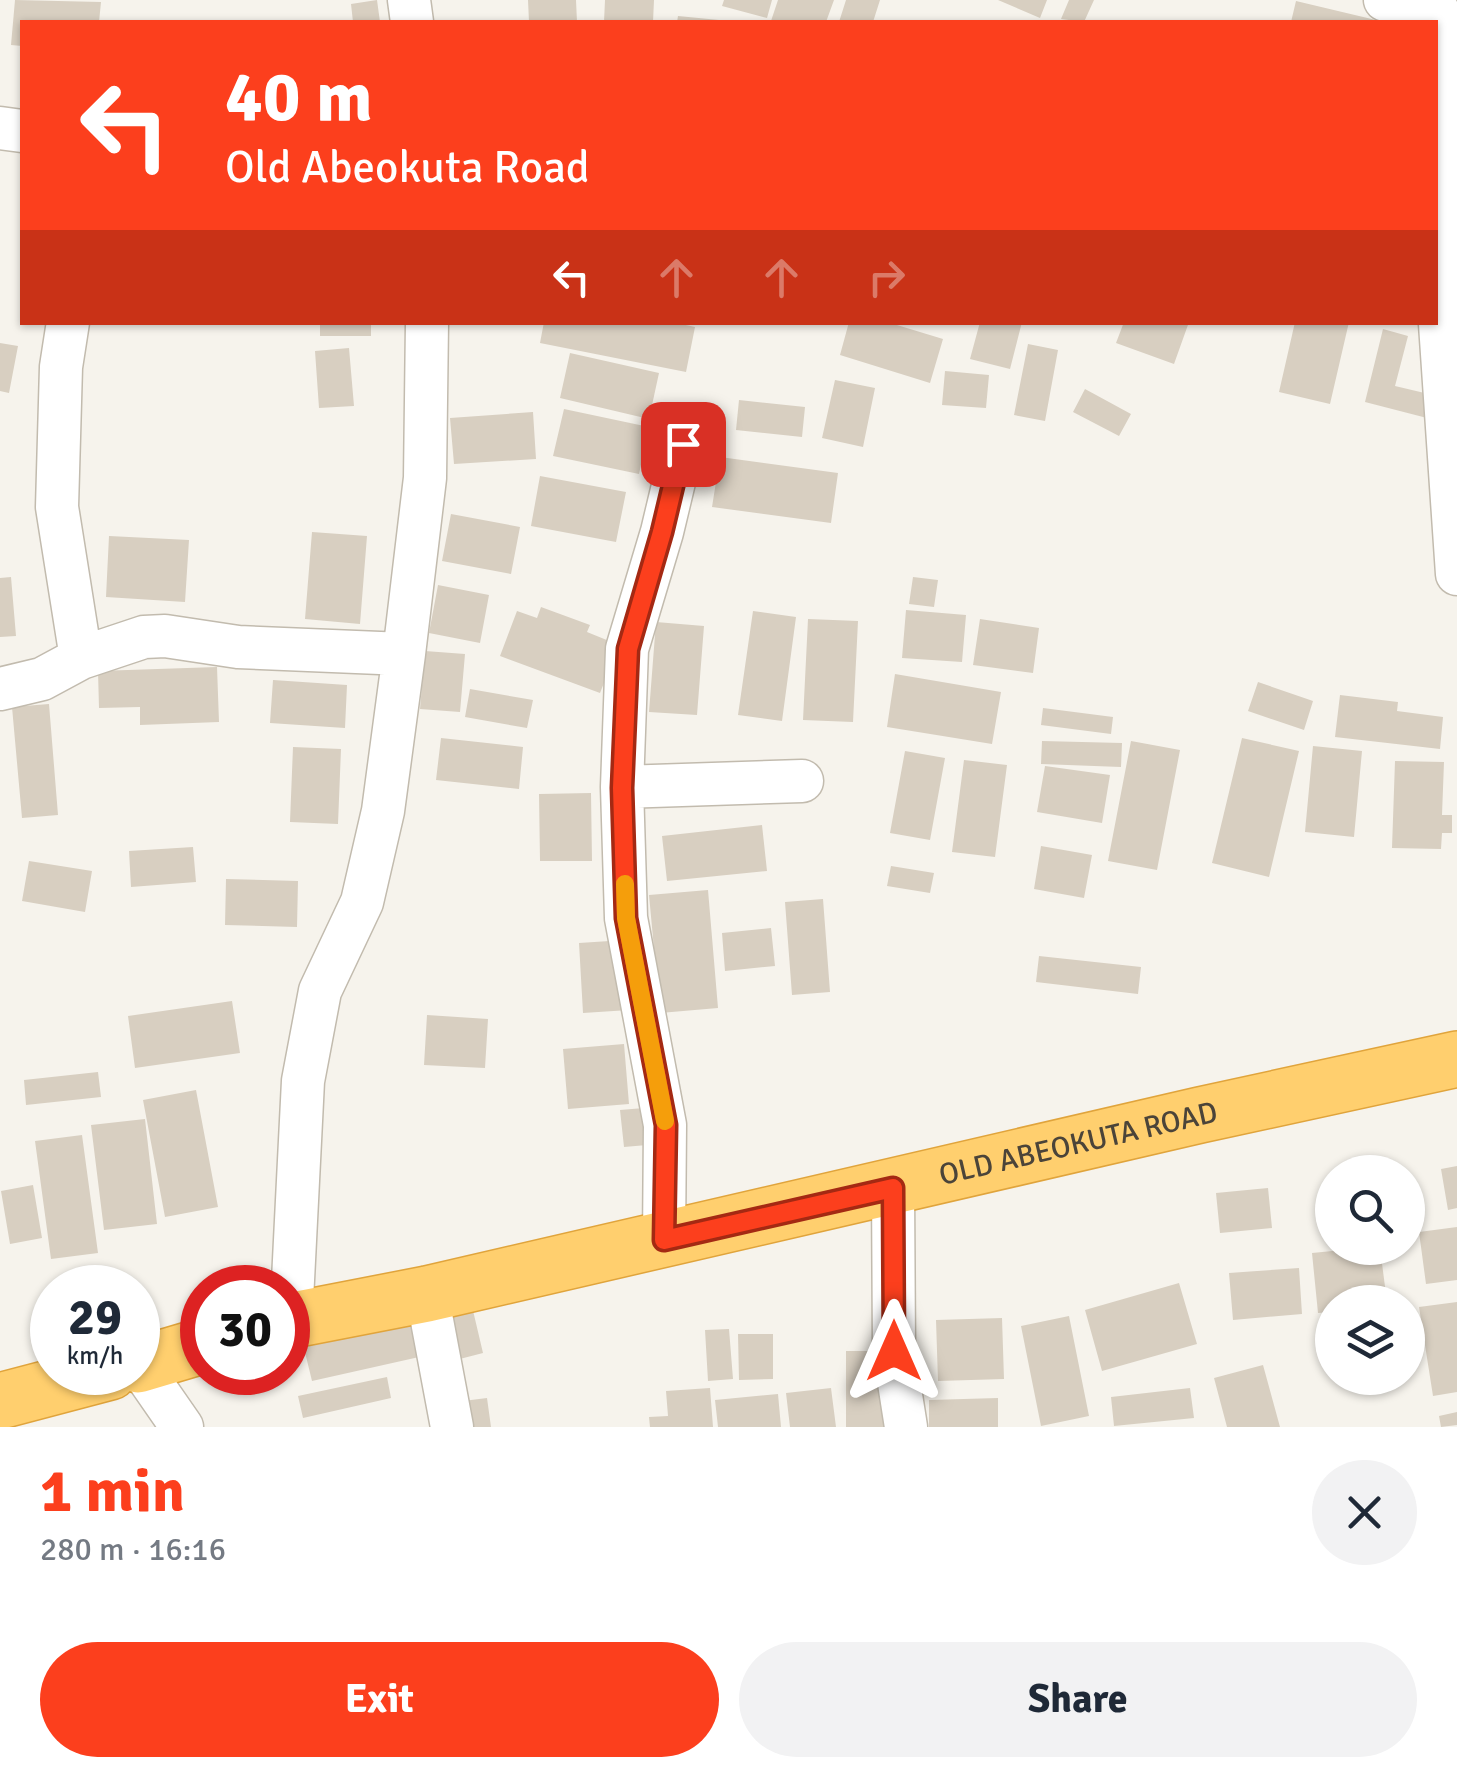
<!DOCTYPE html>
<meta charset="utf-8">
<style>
:root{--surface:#fff;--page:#f2f2f3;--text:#1f2937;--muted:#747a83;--accent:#fc3f1d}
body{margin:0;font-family:Signika,sans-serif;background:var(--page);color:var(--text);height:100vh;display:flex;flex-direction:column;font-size:38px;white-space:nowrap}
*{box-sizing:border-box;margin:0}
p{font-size:32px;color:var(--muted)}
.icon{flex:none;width:55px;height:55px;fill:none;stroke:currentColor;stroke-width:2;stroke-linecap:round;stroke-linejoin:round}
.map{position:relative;height:1427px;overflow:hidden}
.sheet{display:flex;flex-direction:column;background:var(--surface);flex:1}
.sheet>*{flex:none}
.banner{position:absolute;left:20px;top:20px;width:1418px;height:305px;border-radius:0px;box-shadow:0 2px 8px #0004;background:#fc3f1d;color:#fff;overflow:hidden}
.buttons{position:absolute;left:1315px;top:1155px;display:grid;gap:20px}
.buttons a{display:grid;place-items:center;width:110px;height:110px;border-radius:50%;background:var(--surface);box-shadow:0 2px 8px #0004;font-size:50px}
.speed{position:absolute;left:30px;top:1265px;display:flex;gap:20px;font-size:50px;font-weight:700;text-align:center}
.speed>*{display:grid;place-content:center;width:130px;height:130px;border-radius:50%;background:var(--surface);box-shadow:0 2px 8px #0004;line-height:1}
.speed small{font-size:25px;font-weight:400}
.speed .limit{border:15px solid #d22;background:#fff;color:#111}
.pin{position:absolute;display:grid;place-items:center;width:85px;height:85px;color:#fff;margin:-42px;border-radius:20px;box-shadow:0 5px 15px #0006}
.me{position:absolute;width:110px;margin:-55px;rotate:0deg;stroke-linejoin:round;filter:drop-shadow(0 0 8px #0008)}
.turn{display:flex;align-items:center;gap:35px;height:210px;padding:0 40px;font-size:45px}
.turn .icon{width:130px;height:130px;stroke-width:2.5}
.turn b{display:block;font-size:70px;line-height:85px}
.lanes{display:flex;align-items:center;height:95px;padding:0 40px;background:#0003;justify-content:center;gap:50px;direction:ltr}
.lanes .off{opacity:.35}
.round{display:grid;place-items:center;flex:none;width:105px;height:105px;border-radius:52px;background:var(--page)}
.summary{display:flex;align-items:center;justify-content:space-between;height:170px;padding:0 40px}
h1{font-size:60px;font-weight:700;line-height:75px;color:var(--accent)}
.action{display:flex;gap:20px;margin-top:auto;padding:20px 40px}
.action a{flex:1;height:115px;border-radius:60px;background:var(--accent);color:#fff;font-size:40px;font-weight:700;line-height:115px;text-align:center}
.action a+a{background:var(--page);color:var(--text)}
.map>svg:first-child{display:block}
</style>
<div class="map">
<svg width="1457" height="1427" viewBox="0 0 1457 1427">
<rect width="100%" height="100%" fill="#f6f3ec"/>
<!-- building -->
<path fill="#d8cfc1" d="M15,0L101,2L99,22H22V46L11,45Z
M377,0L380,22H353L351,4Z
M528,0H576L577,22H529Z
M605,0H654L653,22H604Z
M724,0H772L767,18L722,6Z
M778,0H834L826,22H776L771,21Z
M846,0H880L873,22H839Z
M998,0H1047L1040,18Z
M1069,0H1094L1084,22L1061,19Z
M1296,1L1380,21V22H1291Z
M678,16L719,20V22H677Z
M320,322H371V336H320Z
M544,322H672L695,327L686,372L540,343Z
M849,322H887L943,339L930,383L840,355Z
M980,322H1022L1010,369L970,359Z
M1124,322H1189L1174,364L1116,343Z
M1295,322H1349L1330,404L1279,392Z
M1383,329L1408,336L1395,386L1433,395L1427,418L1365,402Z
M0,343L18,346L9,393L0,391Z
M1028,344L1058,350L1045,421L1014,415Z
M349,348L354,406L319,408L315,351Z
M570,353L659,373L649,419L560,398Z
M945,371L989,375L986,408L942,405Z
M835,380L875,388L863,447L822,438Z
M1085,389L1131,414L1119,436L1073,412Z
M739,400L805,407L802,437L736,430Z
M564,409L649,427L639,474L553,456Z
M533,412L536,459L454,464L450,418Z
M720,457L838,473L831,523L712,507Z
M540,476L626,492L616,542L531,526Z
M451,514L520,527L511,574L442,561Z
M312,532L367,536L360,624L305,619Z
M109,536L189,540L185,602L106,597Z
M11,577L16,636L0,637V578Z
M913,577L938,580L934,607L909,604Z
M438,585L489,595L480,643L429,633Z
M541,607L590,625L587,632L619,645L600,693L500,656L517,611L537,618Z
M906,610L966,615L962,662L902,658Z
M753,611L796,617L782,721L738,715Z
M808,619L858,621L853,722L803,720Z
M980,619L1039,628L1033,673L973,665Z
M656,622L704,626L697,715L649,712Z
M425,651L465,654L460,712L420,709Z
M217,667L219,722L140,725V707L99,708L98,671Z
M895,674L1001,692L992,744L887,727Z
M273,680L347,685L345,728L270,723Z
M1258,682L1313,701L1304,730L1248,711Z
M470,689L533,700L527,728L465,717Z
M1340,695L1398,702L1397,711L1443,717L1440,749L1335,737Z
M49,704L58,815L22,818L12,707Z
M1043,708L1113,717L1111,734L1041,725Z
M441,738L523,747L519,789L436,780Z
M1242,738L1299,751L1269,877L1212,863Z
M1042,741L1122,743L1121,767L1041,764Z
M1131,741L1180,750L1157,870L1108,861Z
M1313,746L1362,751L1354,837L1305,832Z
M293,747L341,749L338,824L290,822Z
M905,751L945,758L930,840L890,833Z
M964,760L1007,765L995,857L952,852Z
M1395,761L1444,762L1442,815H1452V833H1442L1441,849L1392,848Z
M1045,766L1110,775L1102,823L1037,812Z
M591,793L592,861H540L539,794Z
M762,825L767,871L667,881L662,836Z
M1041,846L1092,855L1084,898L1034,889Z
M193,847L196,882L131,887L129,851Z
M29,861L92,871L85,912L22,901Z
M891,866L934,873L930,893L887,886Z
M226,879L298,881L297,927L225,925Z
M708,890L718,1008L660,1013L649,895Z
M823,899L830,992L792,995L785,902Z
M771,928L775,966L725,971L722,933Z
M625,940L629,1010L583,1013L579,943Z
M1039,956L1141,967L1138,994L1036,982Z
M232,1001L240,1053L135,1068L128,1016Z
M427,1015L488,1019L485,1068L424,1065Z
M624,1044L629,1104L568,1109L563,1049Z
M98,1072L101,1097L26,1105L24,1080Z
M196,1090L218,1207L165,1217L143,1100Z
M644,1108L647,1145L624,1147L620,1110Z
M145,1119L157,1224L104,1230L91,1125Z
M82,1135L98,1253L51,1259L35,1141Z
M1457,1166V1208L1448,1210L1441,1169Z
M33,1185L42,1238L10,1244L1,1191Z
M1268,1188L1272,1228L1220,1233L1216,1193Z
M1457,1227V1280L1426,1284L1419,1232Z
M1363,1248H1380L1387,1302H1332V1312L1318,1313L1312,1253Z
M1299,1268L1302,1314L1233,1320L1229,1273Z
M1179,1283L1197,1344L1102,1371L1085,1310Z
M471,1302L483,1353L452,1361L439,1309Z
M1457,1302V1392L1433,1396L1419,1307Z
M428,1312L437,1353L312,1381L302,1340Z
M1069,1316L1089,1416L1041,1426L1021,1326Z
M1002,1318L1004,1379L938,1381L936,1320Z
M729,1329L733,1379L708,1381L705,1330Z
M738,1334H773V1379L739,1380Z
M846,1351H890L889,1427H846Z
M1263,1365L1280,1427H1227L1214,1378Z
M387,1377L391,1398L303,1418L298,1396Z
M710,1388L713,1427H650L649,1417L668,1416L666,1391Z
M831,1388L836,1427H790L786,1393Z
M1190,1388L1194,1418L1114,1426L1111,1397Z
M778,1394L781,1427H718L715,1400Z
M487,1398L491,1427H466L463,1401Z
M998,1398V1427H929V1400Z
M1457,1412V1425L1441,1427L1439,1416Z"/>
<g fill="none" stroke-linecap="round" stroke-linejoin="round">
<defs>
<path id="minor" d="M409,0L412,22
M1385,0L1438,11L1456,170
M0,128L22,131
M1457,170L1440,324L1457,574
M68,322L61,367L57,507L81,658
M0,689L42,679L81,658L144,637L165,636L238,647L404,654
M622,787L802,781
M893,1187L894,1351L906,1427
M664,1240L665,1125L626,918L622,787L627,649L662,532L683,444
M427,1294L452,1427
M291,1320L303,1081L320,991L362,902L383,811L404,654L425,478L427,322
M139,1365L182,1427"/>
<g id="highway">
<path id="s1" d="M288,1321L427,1294L1200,1115L1457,1059"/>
<path d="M138,1365L202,1346"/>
<path d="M0,1401L110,1372"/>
</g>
</defs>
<!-- minor casing -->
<use href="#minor" stroke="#c2bbae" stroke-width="45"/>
<!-- highway casing -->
<use href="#highway" stroke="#e0a43c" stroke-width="58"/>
<!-- minor -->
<use href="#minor" stroke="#fff" stroke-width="42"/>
<!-- highway -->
<use href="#highway" stroke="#ffcf6e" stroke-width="55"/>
</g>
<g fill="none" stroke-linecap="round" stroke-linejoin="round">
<defs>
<path id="route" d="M683,444L662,532L628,649L622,788L626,918L666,1125L664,1240L893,1188L894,1351"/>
</defs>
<!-- route casing -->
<use href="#route" stroke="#a42913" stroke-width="25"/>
<!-- route -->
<use href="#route" stroke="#fc3f1d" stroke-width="18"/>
<!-- slow -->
<path stroke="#f59e0b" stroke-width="18" d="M625,884L626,918L665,1121"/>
</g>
<g text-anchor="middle" stroke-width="9" stroke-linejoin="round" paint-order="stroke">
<!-- street labels -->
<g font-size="30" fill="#4b4439" stroke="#fff">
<text dy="10" stroke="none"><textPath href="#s1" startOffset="810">OLD ABEOKUTA ROAD</textPath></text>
</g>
</g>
</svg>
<div class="buttons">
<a><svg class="icon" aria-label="search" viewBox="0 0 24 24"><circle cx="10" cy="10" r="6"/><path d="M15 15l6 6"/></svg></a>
<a><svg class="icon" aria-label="layers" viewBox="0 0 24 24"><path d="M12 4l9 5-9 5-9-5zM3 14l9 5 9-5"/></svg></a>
</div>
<div class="speed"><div>29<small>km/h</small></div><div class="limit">30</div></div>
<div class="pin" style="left:683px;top:444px;background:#d93025"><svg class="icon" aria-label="arrive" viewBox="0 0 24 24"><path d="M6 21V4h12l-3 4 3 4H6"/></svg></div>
<svg class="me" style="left:894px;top:1351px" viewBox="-20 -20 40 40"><path d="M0-17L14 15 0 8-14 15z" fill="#fc3f1d" stroke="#fff" stroke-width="4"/></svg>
<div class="banner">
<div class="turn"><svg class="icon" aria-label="left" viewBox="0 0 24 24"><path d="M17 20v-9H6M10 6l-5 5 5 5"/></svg><div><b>40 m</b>Old Abeokuta Road</div></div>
<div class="lanes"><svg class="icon" aria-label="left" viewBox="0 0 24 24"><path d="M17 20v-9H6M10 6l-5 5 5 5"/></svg><svg class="icon off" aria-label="ahead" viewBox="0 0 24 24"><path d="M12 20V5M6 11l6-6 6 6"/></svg><svg class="icon off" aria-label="ahead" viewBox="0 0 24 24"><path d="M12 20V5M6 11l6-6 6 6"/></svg><svg class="icon off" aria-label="right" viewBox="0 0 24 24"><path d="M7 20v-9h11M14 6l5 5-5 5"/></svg></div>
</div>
</div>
<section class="sheet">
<div class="summary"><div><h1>1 min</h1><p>280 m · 16:16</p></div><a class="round"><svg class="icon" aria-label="close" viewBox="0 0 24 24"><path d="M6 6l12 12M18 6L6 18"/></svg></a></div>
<div class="action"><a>Exit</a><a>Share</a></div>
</section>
